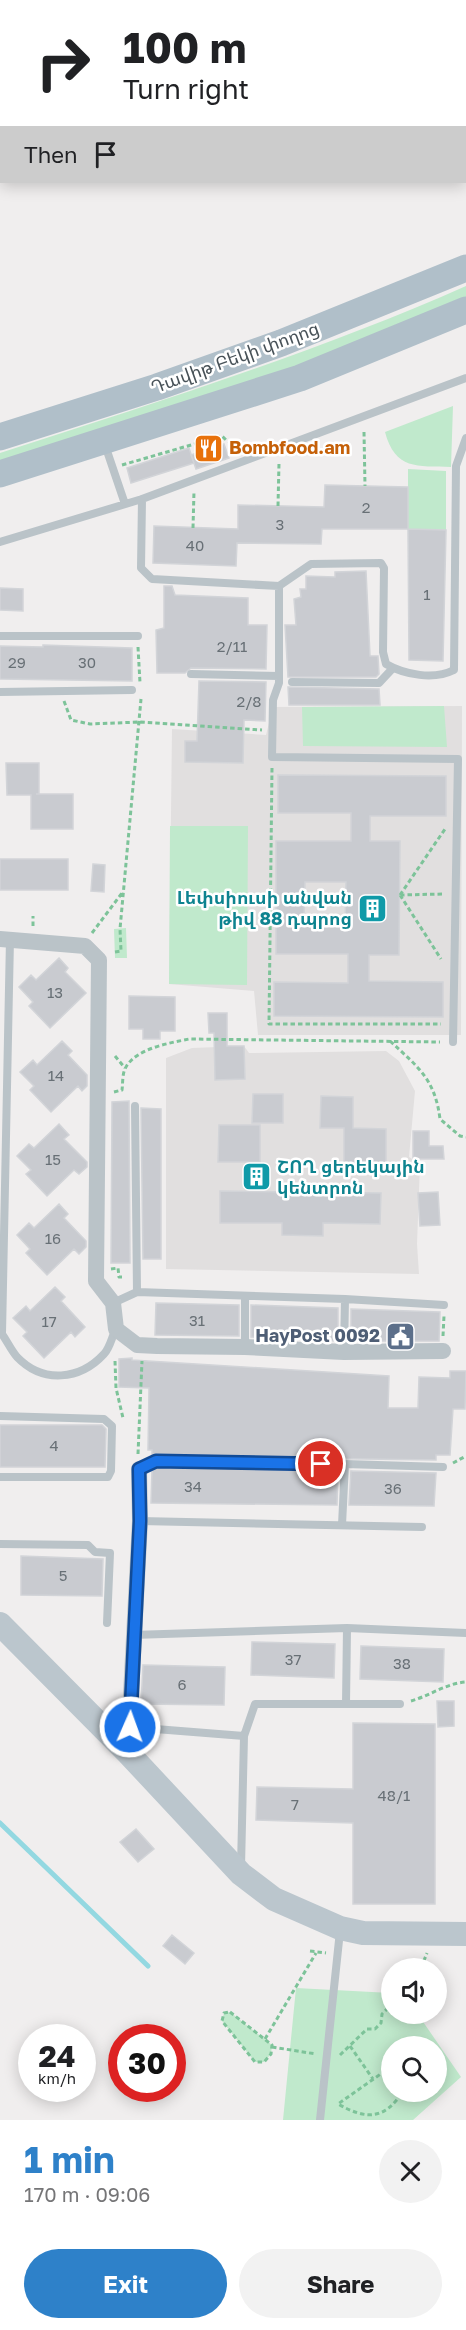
<!DOCTYPE html>
<meta charset="utf-8">
<style>
:root{--surface:#fff;--page:#f2f2f2;--text:#202124;--muted:#757577;--accent:#2e81c9}
body{margin:0;font-family:"Golos Text","Noto Sans Armenian",sans-serif;background:var(--page);color:var(--text);height:100vh;display:flex;flex-direction:column;font-size:22px;white-space:nowrap}
*{box-sizing:border-box;margin:0}
p{font-size:20px;color:var(--muted)}
.icon{flex:none;width:33px;height:33px;fill:none;stroke:currentColor;stroke-width:2;stroke-linecap:round;stroke-linejoin:round}
.map{position:relative;height:2120px;overflow:hidden}
.sheet{display:flex;flex-direction:column;background:var(--surface);flex:1}
.sheet>*{flex:none}
.top-card{position:absolute;left:0px;top:0px;width:466px;height:183px;box-shadow:0 3px 15px #0003;background:#fff;color:var(--text);overflow:hidden}
.fabs{position:absolute;left:381px;top:1958px;display:grid;gap:12px}
.fabs a{display:grid;place-items:center;width:66px;height:66px;border-radius:50%;background:var(--surface);box-shadow:0 3px 15px #0003;font-size:30px}
.speed{position:absolute;left:18px;top:2024px;display:flex;gap:12px;font-size:30px;font-weight:700;text-align:center}
.speed>*{display:grid;place-content:center;width:78px;height:78px;border-radius:50%;background:var(--surface);box-shadow:0 3px 15px #0003;line-height:1}
.speed small{font-size:15px;font-weight:400}
.speed .limit{border:9px solid #d22;background:#fff;color:#111}
.pin{position:absolute;display:grid;place-items:center;width:51px;height:51px;color:#fff;margin:-26px;border:3px solid #fff;border-radius:50%;box-shadow:0 2px 6px #0007}
.me{position:absolute;width:66px;margin:-33px;rotate:2deg;stroke-linejoin:round;filter:drop-shadow(0 0 4px #0008)}
.turn{display:flex;align-items:center;gap:21px;height:126px;padding:0 24px;font-size:27px}
.turn .icon{width:78px;height:78px;stroke-width:2.5}
.turn b{display:block;font-size:42px;line-height:51px}
.then{display:flex;align-items:center;height:57px;padding:0 24px;background:#0003;gap:12px;font-size:22px}
.round{display:grid;place-items:center;flex:none;width:63px;height:63px;border-radius:32px;background:var(--page)}
.headline{display:flex;align-items:center;justify-content:space-between;height:102px;padding:0 24px}
h1{font-size:36px;font-weight:700;line-height:45px;color:var(--accent)}
.button{display:flex;gap:12px;margin-top:auto;padding:12px 24px}
.button a{flex:1;height:69px;border-radius:36px;background:var(--accent);color:#fff;font-size:24px;font-weight:700;line-height:69px;text-align:center}
.button a+a{background:var(--page);color:var(--text)}
.map>svg:first-child{display:block}
</style>
<div class="map">
<svg width="466" height="2120" viewBox="0 0 466 2120">
<rect width="100%" height="100%" fill="#f0eeee"/>
<!-- education -->
<path fill="#e1dfdf" d="M462,706L461,1035H258L254,991L169,984L172,729L266,735L273,707Z
M244,1046L249,1053L386,1051L399,1061L415,1091L409,1157L420,1164L417,1244L419,1274L166,1269V1058L192,1048Z"/>
<!-- green -->
<path fill="#c0e9cc" fill-rule="evenodd" d="M466,286V301L312,361L0,466V453C157,402 315,353 466,286Z
M453,406L451,467C417,466 395,470 385,432Z
M408,469L446,471V530L408,529Z
M444,706L447,747L303,746L302,707Z
M170,826H248L247,985L169,984Z
M126,928L127,958H115L114,929Z
M296,1988L391,1993L392,2013H417L461,2077L413,2120H283ZM392,2046H436V2091H392Z
M230,2012L272,2045L271,2054L264,2062H255L222,2021L224,2013Z"/>
<g fill="none" stroke-linecap="round" stroke-linejoin="round">
<!-- stream -->
<path stroke="#93d8e1" stroke-width="5" d="M0,1823L148,1966"/>
</g>
<!-- building -->
<path fill="#c9cbd0" stroke="#d2d4d8" stroke-width="1.5" fill-rule="evenodd" d="M224,444L229,458L196,469L191,455Z
M189,448L194,463L131,483L127,468Z
M325,485L408,487V529H322L321,544L237,543L236,566L153,563L154,526L238,529V505L324,507Z
M408,529L446,530L443,661L409,660Z
M366,571L370,656H378L379,674L376,677H288L285,625H296L294,599L301,597L300,589H306V576L335,577V572Z
M164,586H172L175,595L248,598V625H267L266,669L191,668L185,673H157L156,630L164,628Z
M0,588L23,589V611L0,610Z
M43,645L132,648V681L0,679V646L43,647Z
M199,681L266,682L265,721L244,720L243,763L185,762V741H197Z
M288,687L379,689L380,705H289Z
M6,763H39V794H36H73V829H31V795H7Z
M278,775L446,776V816H370V841H400L399,955H369V981L443,982V1017L274,1016V982L348,983V954H276V841H351V813H278ZM305,882H346L345,922L304,921Z
M0,859H68V890H0Z
M93,864L105,865L104,892L91,891Z
M59,958L68,968L65,972L86,993L50,1028L29,1006L33,1002L19,987L31,975L36,980Z
M129,996L175,997V1031H160V1039H143V1029H129Z
M208,1013H227V1046H244L245,1079L215,1080L214,1033H209Z
M62,1041L72,1051L68,1055L87,1075V1086L82,1091L78,1086L51,1112L30,1090L34,1086L20,1072L33,1060L37,1065Z
M253,1094H283V1123H252Z
M321,1096L353,1097V1128L386,1129V1164L344,1163V1128H320Z
M129,1101L130,1263H111L112,1102Z
M141,1108L161,1109V1259H143Z
M59,1124L69,1135L64,1139L87,1162V1167L79,1174L74,1170L47,1196L26,1174L31,1170L17,1156L29,1144L34,1148Z
M219,1125H260V1162H218Z
M413,1131H429V1146H443L444,1159H413Z
M220,1191L381,1193L380,1224L323,1223V1236L282,1235V1223H220Z
M438,1192L440,1225L420,1226L418,1193Z
M59,1204L68,1214L64,1218L86,1241V1247L79,1254L74,1249L47,1275L26,1253L30,1249L17,1235L29,1223L34,1228Z
M55,1287L65,1297L61,1301L85,1327L75,1337L71,1332L44,1358L23,1336L27,1332L13,1318L26,1306L30,1311Z
M156,1303L239,1305V1336L155,1335Z
M251,1305L338,1308V1341L251,1337Z
M351,1309L440,1312L439,1341H351Z
M132,1358V1360L389,1376L388,1408H418L419,1377L450,1378V1371H466L465,1409H453L450,1455H436V1460L152,1456V1450H148L149,1388L119,1387V1359Z
M0,1425H102L106,1429L105,1467H0Z
M157,1467L338,1470L337,1505L151,1503L152,1470Z
M351,1471L436,1473L434,1506L349,1505Z
M21,1556L103,1559L102,1596L21,1595Z
M252,1642L335,1644L334,1678L251,1675Z
M361,1646L444,1649L443,1682L360,1679Z
M143,1665L225,1667L224,1705L141,1704Z
M437,1701H454V1726L438,1727Z
M353,1723L435,1724V1904H353V1823L256,1820L257,1787L353,1789Z
M136,1829L154,1849L138,1862L120,1842Z
M172,1935L194,1953L185,1964L163,1946Z"/>
<g fill="none" stroke-linecap="round" stroke-linejoin="round">
<!-- path -->
<path stroke="#7dc399" stroke-width="3" stroke-dasharray="4.5 3" stroke-linecap="butt" d="M364,432L365,486
M205,440L208,450
M122,465L222,436L228,442
M278,506L279,463
M193,528L194,491
M138,647L140,683
M64,701L71,720L90,724L140,722L262,730
M272,768L269,1024H441
M400,895L445,829
M400,895L441,959
M400,895L443,894
M33,926V916
M92,933L122,893
M115,952L121,951L120,929L141,699
M390,1041C418,1067 435,1079 440,1119L460,1136L466,1137
M115,1056L125,1068
M114,1092L122,1090C123,1083 122,1073 126,1067C137,1048 170,1043 189,1039L440,1042
M111,1269L118,1268L119,1277H122
M443,1336L444,1316
M115,1361L116,1388L123,1418
M138,1454L142,1361
M453,1463L466,1456
M411,1701C429,1696 447,1683 466,1682
M310,1951L326,1953
M421,1968L427,1953
M230,2012L272,2045L271,2054L264,2062H255L222,2021L224,2013Z
M265,2039L316,1953
M350,2046L373,2079
M272,2047L316,2054
M340,2055L367,2029H375L381,2023L382,2014L392,2004
M392,2066L338,2104C366,2120 385,2120 403,2091"/>
<!-- lane -->
<path stroke="#bac3c8" stroke-width="8" d="M105,445L125,504
M142,499L141,568L152,579L279,586L311,564L381,563L384,568L383,652L386,664C405,675 434,680 454,670L456,466L466,438
M0,542L142,499L466,378
M279,586V683L273,700L272,757L458,759L453,1042
M0,636H138
M191,674L279,676
M292,682L379,683L393,668
M0,692L132,690
M10,939L2,1334C7,1341 11,1350 17,1357C43,1384 80,1380 104,1354C110,1348 112,1336 116,1329
M137,1292L345,1299
M113,1303L137,1292L135,1106
M245,1347V1296
M344,1352L345,1299L444,1305
M0,1416L104,1419L112,1426L111,1471L108,1477H0
M345,1464L443,1467
M139,1469L156,1461L345,1464L342,1525
M140,1521L422,1527
M0,1544L88,1545L95,1552L110,1553L107,1623
M133,1635L347,1628L466,1633
M346,1704L347,1628
M130,1727L244,1736
M241,1867L244,1736L255,1704H400
M320,2120L340,1931"/>
<!-- street -->
<path stroke="#bac3c8" stroke-width="16" d="M0,939L85,946L99,960L96,1281L113,1303L116,1329L137,1345L157,1346L245,1347L344,1352L443,1351
M128,1753L140,1521L139,1469"/>
<!-- secondary -->
<path stroke="#bbc6cd" stroke-width="24" d="M0,1624L128,1753L241,1874L274,1899L340,1928L363,1933L466,1934"/>
<!-- primary -->
<path stroke="#b0bfc9" stroke-width="27" d="M0,437L157,387L281,343L466,268
M0,474L300,378L466,310"/>
</g>
<g fill="none" stroke-linecap="round" stroke-linejoin="round">
<defs>
<path id="route" d="M130,1727L140,1521L139,1469L156,1461L321,1464"/>
</defs>
<!-- route casing -->
<use href="#route" stroke="#114b97" stroke-width="15"/>
<!-- route -->
<use href="#route" stroke="#1a73e8" stroke-width="10"/>
</g>
<!-- icons -->
<defs>
<symbol id="restaurant-square" viewBox="-11 -11 22 22"><rect x="-9" y="-9" width="18" height="18" rx="4" fill="#e8710a" stroke="#fff"/><path d="M-5-6h1v4h1v-4h1v4h1v-4h1v5L-1.5 .5V6h-2V.5L-5-1ZM5-6V6H3V1.5H1.5Q1.5-4 5-6Z" fill="#fff"/></symbol>
<symbol id="building-square" viewBox="-11 -11 22 22"><rect x="-9" y="-9" width="18" height="18" rx="4" fill="#0f9aa8" stroke="#fff"/><path d="M-4-6H4V6H1V3H-1V6H-4ZM-2.5-4.3h1.7v1.8h-1.7ZM.8-4.3h1.7v1.8H.8ZM-2.5-1h1.7V.8h-1.7ZM.8-1h1.7V.8H.8Z" fill="#fff"/></symbol>
<symbol id="civic-square" viewBox="-11 -11 22 22"><rect x="-9" y="-9" width="18" height="18" rx="4" fill="#5c6f8a" stroke="#fff"/><path d="M-.6-6.5H3V-4.5H.6V-3L4-1V1h2V6H-6V1h2V-1L-.6-3ZM-1.2 2.5V6h2.4V2.5Z" fill="#fff"/></symbol>
</defs>
<g fill-rule="evenodd">
<use href="#restaurant-square" x="192" y="432" width="33" height="33"/>
<use href="#building-square" x="356" y="892" width="33" height="33"/>
<use href="#building-square" x="240" y="1160" width="33" height="33"/>
<use href="#civic-square" x="384" y="1320" width="33" height="33"/>
</g>
<g text-anchor="middle" stroke-width="5" stroke-linejoin="round" paint-order="stroke">
<!-- number labels -->
<g font-size="15" fill="#687076">
<text x="366" y="513">2</text>
<text x="280" y="530">3</text>
<text x="195" y="551">40</text>
<text x="427" y="600">1</text>
<text x="232" y="652">2/11</text>
<text x="17" y="668">29</text>
<text x="87" y="668">30</text>
<text x="249" y="707">2/8</text>
<text x="55" y="998">13</text>
<text x="56" y="1081">14</text>
<text x="53" y="1165">15</text>
<text x="53" y="1244">16</text>
<text x="197" y="1326">31</text>
<text x="49" y="1327">17</text>
<text x="54" y="1451">4</text>
<text x="193" y="1492">34</text>
<text x="393" y="1494">36</text>
<text x="63" y="1581">5</text>
<text x="293" y="1665">37</text>
<text x="402" y="1669">38</text>
<text x="182" y="1690">6</text>
<text x="394" y="1801">48/1</text>
<text x="295" y="1810">7</text>
</g>
<!-- street labels -->
<g font-size="18" fill="#485258" stroke="#fff">
<text transform="translate(235 358) rotate(-20)" y="6">Դավիթ Բեկի փողոց</text>
</g>
<!-- food labels -->
<g font-size="18" font-weight="bold" fill="#c56008" stroke="#fff" text-anchor="start">
<text x="229" y="454">Bombfood.am</text>
</g>
<!-- culture labels -->
<g font-size="18" font-weight="bold" fill="#0d838f" stroke="#fff" text-anchor="end">
<text x="352" y="904">Լեփսիուսի անվան<tspan x="352" dy="21">թիվ 88 դպրոց</tspan></text>
<text x="277" y="1173" text-anchor="start">ՇՈՂ ցերեկային<tspan x="277" dy="21">կենտրոն</tspan></text>
</g>
<!-- service labels -->
<g font-size="18" font-weight="bold" fill="#4e5e75" stroke="#fff" text-anchor="end">
<text x="380" y="1342">HayPost 0092</text>
</g>
</g>
</svg>
<div class="fabs">
<a><svg class="icon" aria-label="sound" viewBox="0 0 24 24"><path d="M4 9h4l5-4v14l-5-4H4zM17 9q2 3 0 6"/></svg></a>
<a><svg class="icon" aria-label="search" viewBox="0 0 24 24"><circle cx="10" cy="10" r="6"/><path d="M15 15l6 6"/></svg></a>
</div>
<div class="speed"><div>24<small>km/h</small></div><div class="limit">30</div></div>
<div class="pin" style="left:321px;top:1464px;background:#d93025"><svg class="icon" aria-label="arrive" viewBox="0 0 24 24"><path d="M6 21V4h12l-3 4 3 4H6"/></svg></div>
<svg class="me" style="left:130px;top:1727px" viewBox="-20 -20 40 40"><circle r="17" fill="#1a73e8" stroke="#fff" stroke-width="3"/><path d="M0-11L8 9 0 5-8 9z" fill="#fff"/></svg>
<div class="top-card">
<div class="turn"><svg class="icon" aria-label="right" viewBox="0 0 24 24"><path d="M7 20v-9h11M14 6l5 5-5 5"/></svg><div><b>100 m</b>Turn right</div></div>
<div class="then">Then<svg class="icon" aria-label="arrive" viewBox="0 0 24 24"><path d="M6 21V4h12l-3 4 3 4H6"/></svg></div>
</div>
</div>
<section class="sheet">
<div class="headline"><div><h1>1 min</h1><p>170 m · 09:06</p></div><a class="round"><svg class="icon" aria-label="close" viewBox="0 0 24 24"><path d="M6 6l12 12M18 6L6 18"/></svg></a></div>
<div class="button"><a>Exit</a><a>Share</a></div>
</section>
